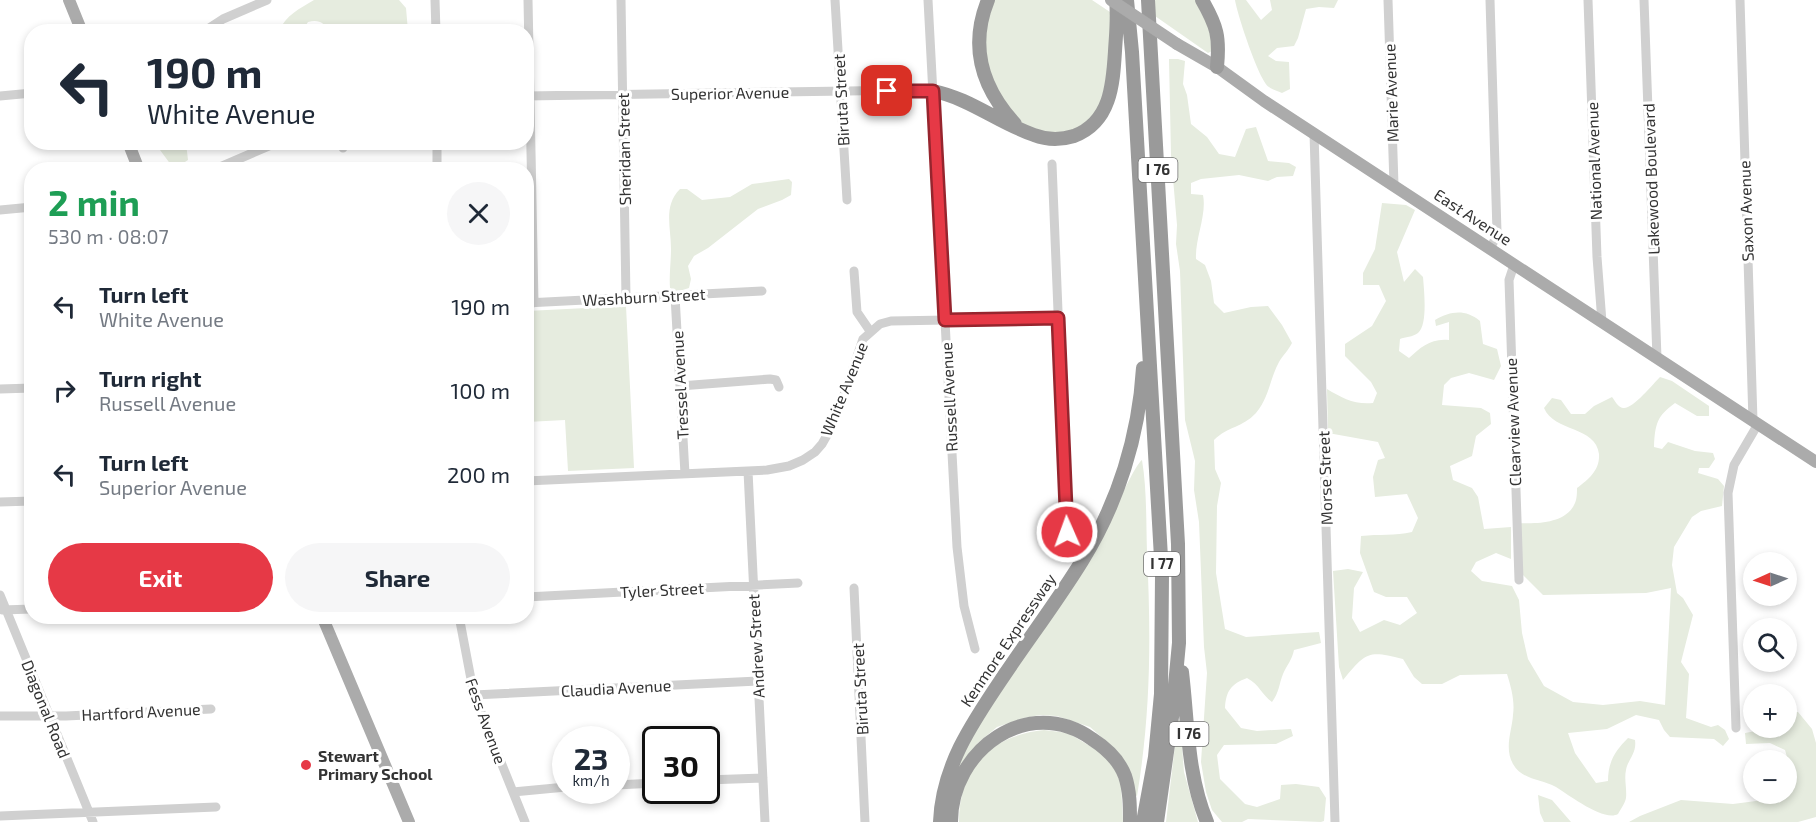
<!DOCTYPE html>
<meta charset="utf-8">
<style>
:root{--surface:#fff;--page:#f6f6f7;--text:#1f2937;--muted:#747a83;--accent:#e63946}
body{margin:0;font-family:"Exo 2",sans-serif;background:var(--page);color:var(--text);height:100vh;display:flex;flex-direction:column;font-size:22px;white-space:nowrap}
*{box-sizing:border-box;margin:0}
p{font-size:20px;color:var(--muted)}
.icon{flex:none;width:33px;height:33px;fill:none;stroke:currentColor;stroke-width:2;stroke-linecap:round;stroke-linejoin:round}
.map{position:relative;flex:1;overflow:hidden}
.side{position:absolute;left:24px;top:162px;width:510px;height:462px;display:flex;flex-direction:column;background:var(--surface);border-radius:24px;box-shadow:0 3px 9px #0003}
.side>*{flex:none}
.banner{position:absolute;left:24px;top:24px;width:510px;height:126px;border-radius:24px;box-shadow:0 3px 9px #0003;background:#fff;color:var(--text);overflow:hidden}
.needle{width:39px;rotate:267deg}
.controls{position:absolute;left:1743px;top:552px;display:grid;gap:12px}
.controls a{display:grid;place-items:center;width:54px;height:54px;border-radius:50%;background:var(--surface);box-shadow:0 3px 9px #0003;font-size:30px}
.speed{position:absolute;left:552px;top:726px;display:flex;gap:12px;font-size:30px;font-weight:700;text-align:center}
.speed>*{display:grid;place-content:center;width:78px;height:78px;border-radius:50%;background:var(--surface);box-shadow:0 3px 9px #0003;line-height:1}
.speed small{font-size:15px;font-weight:400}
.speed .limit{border:3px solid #111;border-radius:9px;background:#fff;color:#111}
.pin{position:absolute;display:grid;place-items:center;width:51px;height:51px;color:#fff;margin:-26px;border-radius:12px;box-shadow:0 3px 9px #0006}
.me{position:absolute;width:66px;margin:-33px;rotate:358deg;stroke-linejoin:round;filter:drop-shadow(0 0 4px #0008)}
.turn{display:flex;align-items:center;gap:21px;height:126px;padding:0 24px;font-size:27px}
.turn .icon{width:78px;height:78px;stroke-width:2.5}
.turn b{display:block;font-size:42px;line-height:51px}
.round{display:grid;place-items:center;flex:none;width:63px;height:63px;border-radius:32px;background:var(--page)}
.headline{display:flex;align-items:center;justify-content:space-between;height:102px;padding:0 24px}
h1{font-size:36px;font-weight:700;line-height:45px;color:#1e9e55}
.cta{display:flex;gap:12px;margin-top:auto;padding:12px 24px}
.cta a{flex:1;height:69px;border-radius:36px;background:var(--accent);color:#fff;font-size:24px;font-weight:700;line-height:69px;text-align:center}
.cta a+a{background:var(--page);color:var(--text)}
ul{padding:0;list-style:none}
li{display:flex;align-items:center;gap:18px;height:84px;padding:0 24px}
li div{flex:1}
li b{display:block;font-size:22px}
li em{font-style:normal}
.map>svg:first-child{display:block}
</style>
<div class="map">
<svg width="1816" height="822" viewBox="0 0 1816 822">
<rect width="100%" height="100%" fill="#fff"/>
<!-- green -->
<path fill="#e6ecdf" d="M314,0H399L406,8L408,31H330C324,23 319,19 308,22L302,31H279C286,15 299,9 314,0Z
M993,0H1092L1113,14L1109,83L1098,112L1074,132L1048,135L1022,124L995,91L983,52L990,4Z
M1154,0H1196L1212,33L1214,50L1208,53L1155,16Z
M1235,0H1246L1261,20L1272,10L1270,0H1338L1334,8L1319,7L1306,9L1298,38L1294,46L1277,48L1268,56L1276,61L1289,62L1290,89L1282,93C1278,91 1272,90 1269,87C1259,81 1237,13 1235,0Z
M1169,59H1178L1185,61L1183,84L1187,95L1191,124L1207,137L1219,154L1235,157L1246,129L1256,127L1268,161L1289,163L1296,167L1293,176L1277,177L1268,181L1239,175L1201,179L1191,183V194L1203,195C1207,215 1195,238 1196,259L1205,265L1211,281L1214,303L1224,313L1251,307L1268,306L1282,325L1292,343C1288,351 1283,355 1279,362C1270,378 1269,398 1256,413C1242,428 1228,426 1214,440L1215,469L1221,483L1217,506L1216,573L1225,629L1246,637L1319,632L1321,643L1294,650C1292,660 1287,665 1283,674C1279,684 1279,693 1272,702C1261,694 1260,685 1247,678C1231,684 1226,691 1225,708L1241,728L1257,731L1291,729L1293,736L1276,744L1224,745L1217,755L1220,779L1245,804L1257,807L1280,799L1281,785L1296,784L1319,787L1326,798L1324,821L1321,822L1248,819L1242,822H1222L1212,810L1206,792L1201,762L1207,673L1204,647L1199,522L1194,490L1195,461L1185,420L1180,271L1176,244L1177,225L1171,155Z
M149,143H186L188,160L174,169L160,150Z
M789,179L792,182L791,195L782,200L758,209L708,248L694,256L688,266L691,279L689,288L676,292L670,288C669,275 671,262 671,249C671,227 663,206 680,189H687L702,200L730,197L752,184Z
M1382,203L1406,205L1415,210L1397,252L1404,282L1415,269L1423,277C1424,290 1428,325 1418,333C1413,337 1405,337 1400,339L1399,351L1409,358C1421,347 1431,338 1449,340V322L1436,326L1435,320C1451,311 1465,309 1480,321L1483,344L1497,349L1501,366L1494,380L1469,373L1451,378L1444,385L1442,405L1481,408L1490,413L1491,424L1476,436L1472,456L1450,466L1453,480L1472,488L1478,497L1484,529L1511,527V559L1496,553L1476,562L1471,571L1482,581L1512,586L1519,600L1522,633L1528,659L1544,686L1573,702L1603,705L1640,701L1665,705L1671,588L1646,593L1543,595L1523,575L1519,523C1538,524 1567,523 1575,503C1577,499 1577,492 1577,488C1589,479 1600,470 1599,454C1596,426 1554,432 1544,408L1552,398L1561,400L1571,414H1585L1594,406L1612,397C1615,401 1618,407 1623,408C1632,410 1653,384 1660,377L1672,381L1709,406V416H1697L1675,403C1657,416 1655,424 1654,447L1662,449L1668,442L1695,451L1713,453L1715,459L1709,468H1699L1698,473L1718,479L1724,486L1722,506L1701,511L1692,517L1674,547L1672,565L1677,593L1683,598L1693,615L1681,662L1689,674L1686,718L1711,727L1718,725L1725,730L1729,739L1723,746L1714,739L1670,737L1664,730L1659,720L1636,715L1607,729L1568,733L1575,753L1596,783L1608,781C1608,762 1615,751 1628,738L1635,740C1637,753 1628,759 1626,770C1624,779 1627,789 1626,798C1625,803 1621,809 1618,814C1604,822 1569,795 1556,787C1541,779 1522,780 1513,764C1504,748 1512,731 1513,715C1515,701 1511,687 1507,674L1460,675L1442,684H1422L1414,677L1403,659C1368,650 1366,652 1343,680L1339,667L1333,571L1348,569L1363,572L1354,588L1352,618L1360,632L1384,620L1400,625L1417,613L1407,597H1386L1374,592L1360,553L1361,536C1379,534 1395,536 1412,532L1418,518L1407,494L1375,497L1373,477L1378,460L1385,458L1378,442L1328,433L1327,389C1342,398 1355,405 1373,403L1377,393L1371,382L1345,356V344L1372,326L1386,301L1379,285H1363V273L1375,249Z
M626,306L634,468L568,471L565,420L527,422V311Z
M1142,460C1147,490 1146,522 1147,552C1151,637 1151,712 1137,796L1135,795L1126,764L1115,749L1090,727L1057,716L1040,715L1024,718L997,727L978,743L954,773L962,752L988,709L1094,553C1103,537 1133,466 1142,460Z
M1787,712H1798L1812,729L1816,743V817L1798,822H1629L1640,816L1681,800L1733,804L1756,801L1786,794L1789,764L1785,750L1770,743L1746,744L1745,733L1772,728H1786Z
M1178,720H1180L1184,772L1198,822H1166Z
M1044,730L1068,733L1100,752L1114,767L1121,784L1123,822H959C959,767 990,736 1044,730Z
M1538,795L1552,800L1571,822H1544L1540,813Z"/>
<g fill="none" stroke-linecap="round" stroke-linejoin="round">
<!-- minor -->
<path stroke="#d0d0d0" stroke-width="9" d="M435,0L436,32
M528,0L534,303
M621,0L626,298
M835,0L847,200
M928,0L957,547L964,606L975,649
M1388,0L1394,185
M1588,0L1597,257L1602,322
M1644,0L1657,358
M1740,0L1753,421
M203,32L223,19L267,0
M0,96L32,93
M526,96L915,90L933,91
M1314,133L1335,822
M343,142V148
M1052,164L1067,532
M213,170L278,142
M437,170V142
M0,210L32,207
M1490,249L1495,239L1497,232L1490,0
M1514,265L1509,280L1519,580
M854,271L857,312L870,331
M675,296L685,474
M526,303L762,291
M680,386L770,379L776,380L779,387
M0,389L32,388
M748,471L765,822
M526,481L767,470L789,466L803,460L815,452L822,444L835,421L863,339L880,324L891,321L1058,318
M0,502L32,501
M854,588L865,822
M0,595L93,822
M526,597L798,583
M2,610L32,609
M459,616L474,695L525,822
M474,695L758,681
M0,716H66L211,709
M1736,728L1728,493L1734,465L1758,424
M706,780L763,778
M616,785L656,783
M513,792L566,787
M0,816L216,807"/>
<!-- major -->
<path stroke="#ababab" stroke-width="12" d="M69,0L82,32
M1177,44L1217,67L1264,101L1816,462
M128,142L139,170
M322,616L409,822"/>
<!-- highway -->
<path stroke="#9a9a9a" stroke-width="14" d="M988,0C969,47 982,88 1015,124
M1127,0L1132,52L1162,575L1161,694L1155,757L1143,822
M1148,0L1178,544L1179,643L1172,717L1157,822
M1202,0C1217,26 1220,37 1217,67
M933,91C969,98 999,123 1034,135C1047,140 1061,140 1074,136C1111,122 1113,84 1115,51C1116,34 1118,17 1116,0
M1182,672C1188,722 1187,775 1207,822
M940,822C942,765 974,720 1005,674C1030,637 1058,600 1082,561C1118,503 1139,436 1143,368
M951,822C951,750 1028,694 1092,739C1106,748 1119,760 1125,776C1130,791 1130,807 1130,822"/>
<!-- major-bridge -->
<path stroke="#ababab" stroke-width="12" d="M1111,0L1177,44"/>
</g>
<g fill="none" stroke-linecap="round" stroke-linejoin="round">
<defs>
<path id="route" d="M887,91H933L945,320L1058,318L1067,532"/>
</defs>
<!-- route casing -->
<use href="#route" stroke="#96252e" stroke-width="15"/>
<!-- route -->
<use href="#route" stroke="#e63946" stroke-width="10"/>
</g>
<!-- markers -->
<circle fill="#e63946" stroke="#fff" stroke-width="2" cx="306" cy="765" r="6"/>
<g text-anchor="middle" stroke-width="6" stroke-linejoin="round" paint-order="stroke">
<!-- shield labels -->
<g fill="#fff" stroke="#707070" stroke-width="1.5">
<rect x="1138.5" y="158" width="39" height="24" rx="4.5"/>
<rect x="1144" y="552" width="36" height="24" rx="4.5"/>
<rect x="1169.5" y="722" width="39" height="24" rx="4.5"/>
</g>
<g font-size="15" font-weight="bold" fill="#333">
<text x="1158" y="175">I 76</text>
<text x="1162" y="569">I 77</text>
<text x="1189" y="739">I 76</text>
</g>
<!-- street labels -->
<g font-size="16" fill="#333" stroke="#fff">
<text transform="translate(730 93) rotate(-1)" y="6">Superior Avenue</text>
<text transform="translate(1391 93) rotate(-92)" y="6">Marie Avenue</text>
<text transform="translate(841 100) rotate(-93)" y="6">Biruta Street</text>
<text transform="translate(624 149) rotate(-91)" y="6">Sheridan Street</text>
<text transform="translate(1594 161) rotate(-92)" y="6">National Avenue</text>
<text transform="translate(1651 179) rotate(-92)" y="6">Lakewood Boulevard</text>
<text transform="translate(1746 211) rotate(-92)" y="6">Saxon Avenue</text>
<text transform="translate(1473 217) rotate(33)" y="6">East Avenue</text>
<text transform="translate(644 297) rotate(-3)" y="6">Washburn Street</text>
<text transform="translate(680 385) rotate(-93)" y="6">Tressel Avenue</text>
<text transform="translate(844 389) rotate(-68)" y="6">White Avenue</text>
<text transform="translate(949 397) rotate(-93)" y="6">Russell Avenue</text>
<text transform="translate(1513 422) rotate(-92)" y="6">Clearview Avenue</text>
<text transform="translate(1325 478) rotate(-92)" y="6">Morse Street</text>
<text transform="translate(662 590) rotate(-3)" y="6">Tyler Street</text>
<text transform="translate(1008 640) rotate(-56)" y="6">Kenmore Expressway</text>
<text transform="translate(756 646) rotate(-93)" y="6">Andrew Street</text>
<text transform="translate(616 688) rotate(-3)" y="6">Claudia Avenue</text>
<text transform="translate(860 689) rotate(-93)" y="6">Biruta Street</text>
<text transform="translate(46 709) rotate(68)" y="6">Diagonal Road</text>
<text transform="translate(141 712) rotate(-3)" y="6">Hartford Avenue</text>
<text transform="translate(486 721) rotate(70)" y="6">Fess Avenue</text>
</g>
<!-- poi labels -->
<g font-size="16" font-weight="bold" fill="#333" stroke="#fff" text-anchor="start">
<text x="318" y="762">Stewart<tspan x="318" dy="18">Primary School</tspan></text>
</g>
</g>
</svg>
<div class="controls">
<a><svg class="needle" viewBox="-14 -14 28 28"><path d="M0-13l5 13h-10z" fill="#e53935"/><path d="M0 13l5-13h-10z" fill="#747a83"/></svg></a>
<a><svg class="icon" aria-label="search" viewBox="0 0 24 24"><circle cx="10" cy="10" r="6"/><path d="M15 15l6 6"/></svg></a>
<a>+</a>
<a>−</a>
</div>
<div class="speed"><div>23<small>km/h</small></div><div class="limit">30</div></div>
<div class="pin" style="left:887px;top:91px;background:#d93025"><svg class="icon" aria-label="arrive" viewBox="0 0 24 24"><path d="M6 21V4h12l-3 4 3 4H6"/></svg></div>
<svg class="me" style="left:1067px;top:532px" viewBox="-20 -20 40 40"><circle r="17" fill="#e63946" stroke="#fff" stroke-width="3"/><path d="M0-11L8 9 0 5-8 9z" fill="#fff"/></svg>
<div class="banner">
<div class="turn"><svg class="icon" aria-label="left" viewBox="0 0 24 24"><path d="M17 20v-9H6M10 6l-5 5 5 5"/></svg><div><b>190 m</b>White Avenue</div></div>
</div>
<section class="side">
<div class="headline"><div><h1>2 min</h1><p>530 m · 08:07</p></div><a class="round"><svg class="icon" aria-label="close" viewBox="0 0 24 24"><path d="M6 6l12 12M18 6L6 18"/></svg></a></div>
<ul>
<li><svg class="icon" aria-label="left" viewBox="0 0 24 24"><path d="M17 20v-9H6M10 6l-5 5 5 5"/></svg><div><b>Turn left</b><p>White Avenue</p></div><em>190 m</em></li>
<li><svg class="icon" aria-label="right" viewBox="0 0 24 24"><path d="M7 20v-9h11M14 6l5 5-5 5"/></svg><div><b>Turn right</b><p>Russell Avenue</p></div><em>100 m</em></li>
<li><svg class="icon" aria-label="left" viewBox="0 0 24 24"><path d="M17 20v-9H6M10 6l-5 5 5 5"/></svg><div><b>Turn left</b><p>Superior Avenue</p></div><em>200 m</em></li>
</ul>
<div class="cta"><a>Exit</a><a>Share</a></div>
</section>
</div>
